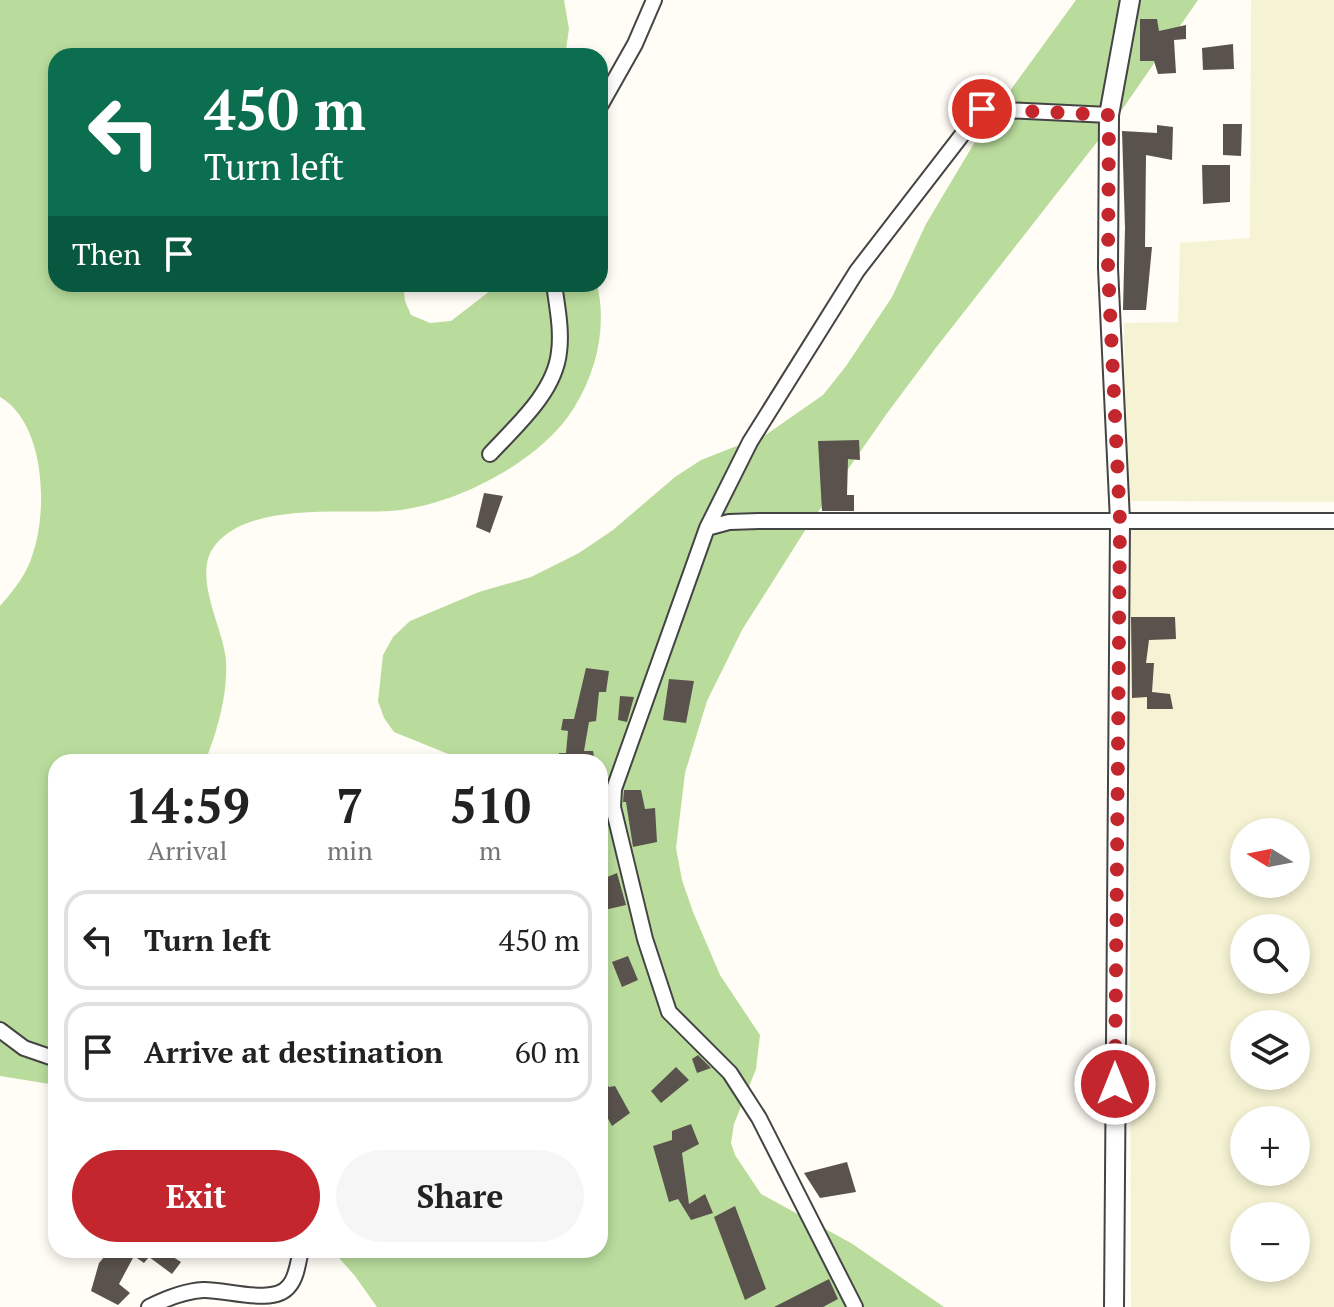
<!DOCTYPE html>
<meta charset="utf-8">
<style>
:root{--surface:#fff;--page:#f6f6f6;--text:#222;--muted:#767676;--line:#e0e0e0;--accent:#c4262e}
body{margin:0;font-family:"PT Serif",serif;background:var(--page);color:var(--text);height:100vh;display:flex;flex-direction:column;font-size:30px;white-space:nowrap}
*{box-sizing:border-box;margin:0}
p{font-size:26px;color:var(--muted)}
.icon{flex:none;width:44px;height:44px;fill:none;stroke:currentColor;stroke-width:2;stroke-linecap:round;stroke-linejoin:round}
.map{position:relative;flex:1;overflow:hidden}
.sheet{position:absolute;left:48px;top:754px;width:560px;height:504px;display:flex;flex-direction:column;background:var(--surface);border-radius:24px;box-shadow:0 4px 12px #0003}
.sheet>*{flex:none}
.banner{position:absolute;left:48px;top:48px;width:560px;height:244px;border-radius:24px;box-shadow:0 4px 12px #0003;background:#0b6e4f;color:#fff;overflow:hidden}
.needle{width:52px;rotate:280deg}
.fabs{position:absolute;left:1230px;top:818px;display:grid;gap:16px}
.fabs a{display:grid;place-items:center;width:80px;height:80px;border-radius:50%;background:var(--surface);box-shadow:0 4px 12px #0003;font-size:40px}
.pin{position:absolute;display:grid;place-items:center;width:68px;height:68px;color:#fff;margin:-34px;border:4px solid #fff;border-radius:50%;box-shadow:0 2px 8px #0007}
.me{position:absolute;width:88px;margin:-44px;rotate:0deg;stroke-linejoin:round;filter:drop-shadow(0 0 6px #0008)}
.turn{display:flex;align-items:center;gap:28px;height:168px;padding:0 24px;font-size:36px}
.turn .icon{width:104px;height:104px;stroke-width:2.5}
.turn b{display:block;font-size:56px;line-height:68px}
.then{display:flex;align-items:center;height:76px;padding:0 24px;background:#0003;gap:16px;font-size:30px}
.eta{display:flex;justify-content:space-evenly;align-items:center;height:136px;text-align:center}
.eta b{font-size:48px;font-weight:600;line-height:56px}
.cta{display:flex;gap:16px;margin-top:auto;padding:16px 24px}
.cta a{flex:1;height:92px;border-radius:48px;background:var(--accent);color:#fff;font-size:32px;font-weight:600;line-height:92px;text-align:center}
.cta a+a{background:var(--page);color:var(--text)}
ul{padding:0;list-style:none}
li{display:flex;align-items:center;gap:24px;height:100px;margin:0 16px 12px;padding:0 8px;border:4px solid var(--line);border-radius:24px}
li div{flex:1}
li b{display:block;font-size:30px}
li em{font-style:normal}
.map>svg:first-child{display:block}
</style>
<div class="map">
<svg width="1334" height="1307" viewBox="0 0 1334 1307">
<rect width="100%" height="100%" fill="#fffdf5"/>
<!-- farmland -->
<path fill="#f6f3d4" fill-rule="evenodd" d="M1251,0H1334V502L1125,501L1124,323L1178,322L1180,243L1250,238Z
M1129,526L1334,527V1307H1131ZM1244,832H1296V884H1244ZM1244,928H1296V980H1244ZM1244,1024H1296V1076H1244ZM1244,1120H1296V1172H1244ZM1244,1216H1296V1268H1244Z"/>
<!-- forest -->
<path fill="#b9dc9c" d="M0,0H564L569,29L565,56H56V284H403L405,301L411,315L430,323L451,321L499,284H597C607,326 597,370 575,406C543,461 453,507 390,511C340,514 252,502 216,544C190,574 224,628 226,661C228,694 217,732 205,762H56V1085L0,1076V606C14,590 27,574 33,553C48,509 45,423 0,397Z
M1076,0H1198L1119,114L935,349L888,412L804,532L742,630L707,701L685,773L676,848L682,880L693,912L720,975L760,1035L756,1069L734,1124L731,1143L735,1155L761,1194L851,1243L944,1307H377L355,1276L332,1250H600V762H468L394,732L384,718L378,701L383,655L393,637L410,621L479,592L531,577L579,553L613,530L675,477L701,460L767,434L823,395L846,366L892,297L926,224L985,125Z"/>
<!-- building -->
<path fill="#5a524d" d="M1140,19H1157L1159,31L1186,25V39L1174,40L1176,73L1158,74L1154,61H1140Z
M1233,44L1234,69L1203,70L1202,48Z
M1223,124H1242L1241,156L1223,155Z
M1157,125L1173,127L1172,160L1146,155L1145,247H1152L1146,310H1123L1125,228L1122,131L1157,133Z
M1202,165H1230V202L1203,204Z
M859,440L860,460L848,459L847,495H854V511H822L818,441Z
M484,493L503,496L490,533L476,527Z
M1131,617H1175L1176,639L1149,640L1146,663H1154L1152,692L1170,694L1173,709H1147V697L1132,698Z
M586,668L609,671L606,692H599L596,721L589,722L584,751H593L595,762H559V753H566L568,731L561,730L563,719H574Z
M669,679L694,681L686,723L663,720Z
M620,696L634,697L627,722L618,720Z
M624,790H641L645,809L655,808L657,842L633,847L626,802H623Z
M617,873L626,905L600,911V880Z
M628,956L638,980L622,987L612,962Z
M698,1055L711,1068L697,1073L692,1059Z
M676,1067L689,1080L661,1103L651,1091Z
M600,1075L609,1087L615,1086L630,1113L612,1126L600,1104Z
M691,1124L699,1144L682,1153L689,1204L705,1194L713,1213L691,1220L678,1199L669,1202L653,1146L672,1140V1131Z
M847,1162L856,1192L820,1198L804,1173Z
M735,1206L766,1289L745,1300L714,1217Z
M110,1250H162L181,1262L172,1274L149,1257L144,1263L134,1256L119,1284L130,1293L118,1305L91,1291L99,1263Z
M829,1279L838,1299L823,1307H774Z"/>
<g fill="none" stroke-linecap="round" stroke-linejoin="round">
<defs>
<path id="minor" d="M600,106L635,44L654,0
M490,454C516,426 555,392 559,352C562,330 557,306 554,284
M707,528L750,442L857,271L982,109L1109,115
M0,1030L24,1048L56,1059
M149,1307C165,1299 185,1291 203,1290C226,1289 274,1306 289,1286C297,1277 298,1262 301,1250
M855,1307L759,1118L730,1073L669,1012L645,939L613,807L614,789L707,528L729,522L759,521H1334"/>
<path id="tertiary" d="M1114,1307L1120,521L1108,268L1109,115L1130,0"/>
</defs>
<!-- minor casing -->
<use href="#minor" stroke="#444" stroke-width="18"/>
<!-- tertiary casing -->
<use href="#tertiary" stroke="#444" stroke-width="22"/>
<!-- minor -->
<use href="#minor" stroke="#fff" stroke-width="14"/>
<!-- tertiary -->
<use href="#tertiary" stroke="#fff" stroke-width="18"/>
</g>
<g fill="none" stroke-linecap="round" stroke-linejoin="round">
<!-- route -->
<path stroke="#c4262e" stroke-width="14" stroke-dasharray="0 25.2" d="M982,109L1109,115L1108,268L1120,521L1115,1084"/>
</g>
</svg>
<div class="fabs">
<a><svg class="needle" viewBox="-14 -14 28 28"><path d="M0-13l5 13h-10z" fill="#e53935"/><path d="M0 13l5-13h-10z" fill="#767676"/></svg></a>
<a><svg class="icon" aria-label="search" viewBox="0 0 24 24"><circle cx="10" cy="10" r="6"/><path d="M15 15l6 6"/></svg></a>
<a><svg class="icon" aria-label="layers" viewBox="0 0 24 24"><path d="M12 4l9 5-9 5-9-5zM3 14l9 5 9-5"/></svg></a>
<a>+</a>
<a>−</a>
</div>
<div class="pin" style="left:982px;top:109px;background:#d93025"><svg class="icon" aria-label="arrive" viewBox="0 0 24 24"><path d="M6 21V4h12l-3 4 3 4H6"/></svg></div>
<svg class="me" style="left:1115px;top:1084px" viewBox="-20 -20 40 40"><circle r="17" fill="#c4262e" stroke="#fff" stroke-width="3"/><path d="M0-11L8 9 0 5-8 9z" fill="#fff"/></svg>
<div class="banner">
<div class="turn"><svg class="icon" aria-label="left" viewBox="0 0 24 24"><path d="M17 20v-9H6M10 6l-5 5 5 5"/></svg><div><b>450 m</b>Turn left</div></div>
<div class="then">Then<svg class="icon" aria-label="arrive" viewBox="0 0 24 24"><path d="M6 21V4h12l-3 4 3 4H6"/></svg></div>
</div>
<section class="sheet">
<div class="eta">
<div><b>14:59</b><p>Arrival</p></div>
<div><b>7</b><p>min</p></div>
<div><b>510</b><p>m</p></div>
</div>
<ul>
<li><svg class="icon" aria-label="left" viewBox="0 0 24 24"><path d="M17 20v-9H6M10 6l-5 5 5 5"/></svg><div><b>Turn left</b></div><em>450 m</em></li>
<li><svg class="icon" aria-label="arrive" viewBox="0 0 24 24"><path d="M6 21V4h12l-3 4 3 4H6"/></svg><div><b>Arrive at destination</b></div><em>60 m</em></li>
</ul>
<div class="cta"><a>Exit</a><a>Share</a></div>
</section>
</div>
